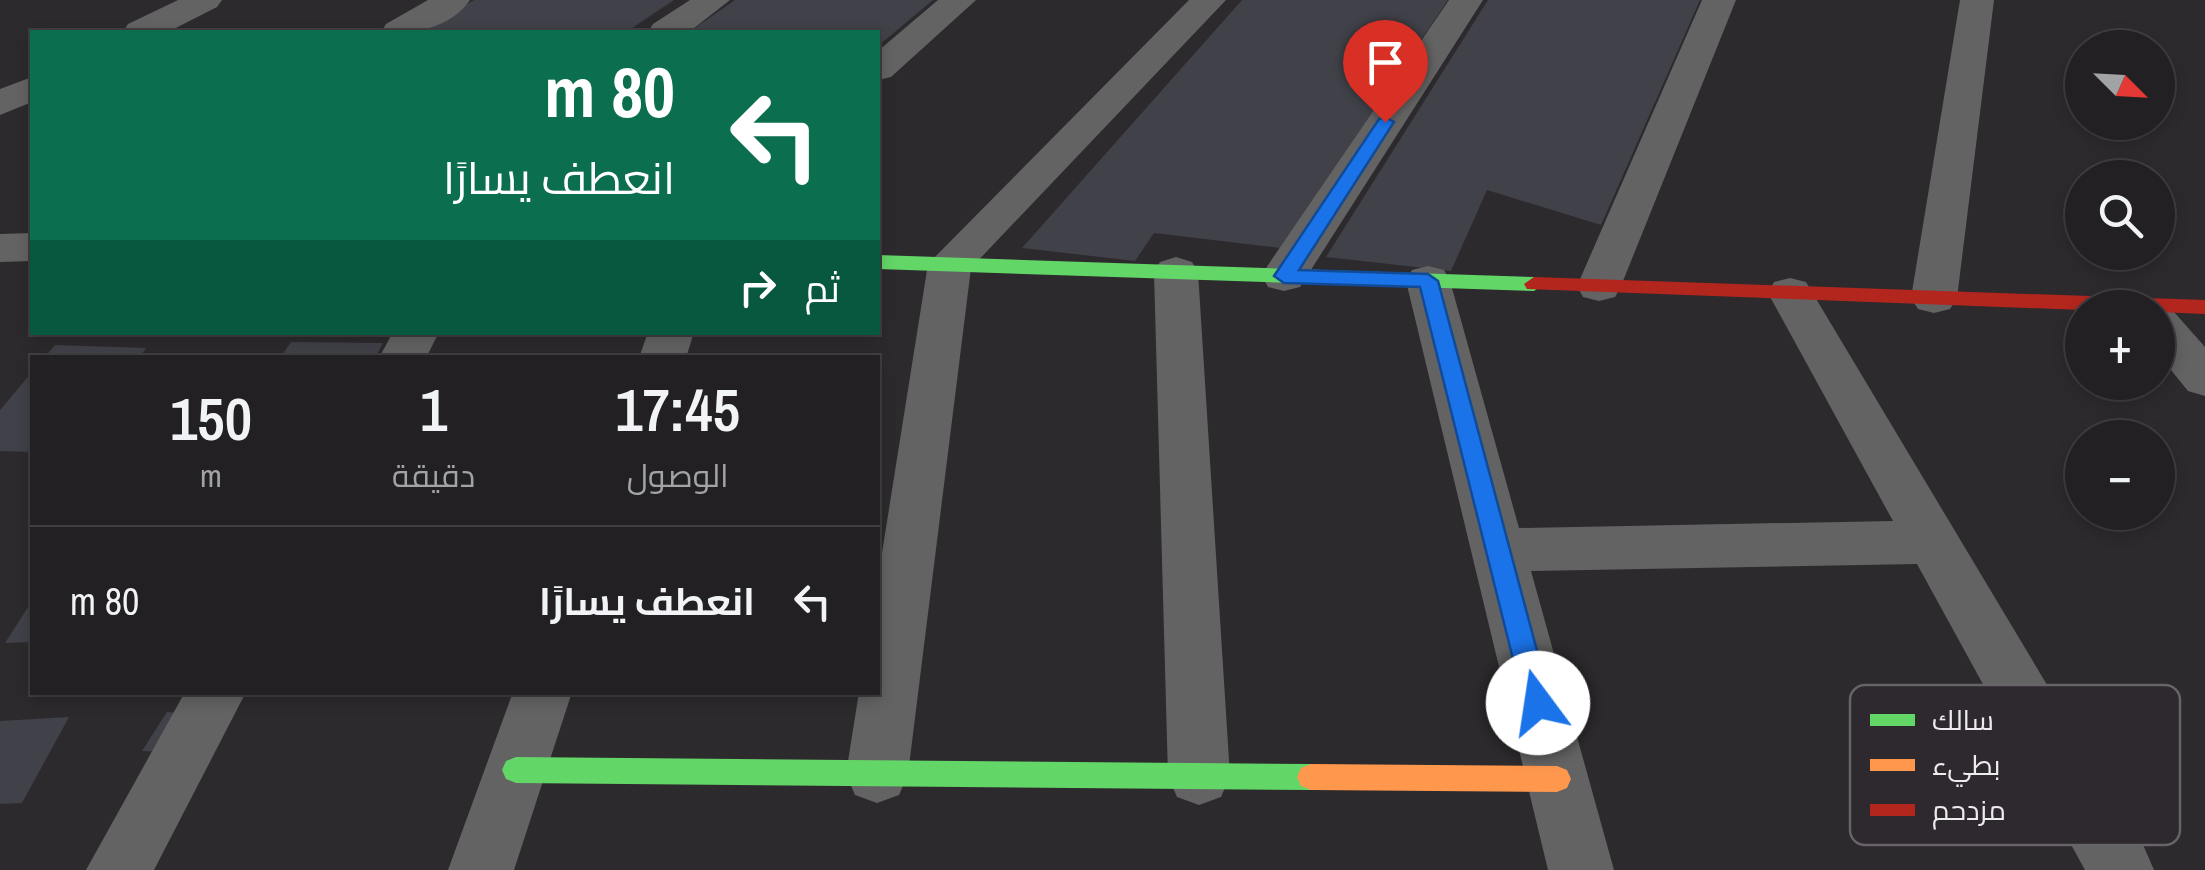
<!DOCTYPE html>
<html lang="ar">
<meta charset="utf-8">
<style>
:root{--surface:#222022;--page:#2a282a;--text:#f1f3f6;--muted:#a2a3a5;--line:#3f3e40}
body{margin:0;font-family:"Archivo Narrow",Cairo,sans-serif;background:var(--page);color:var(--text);direction:rtl;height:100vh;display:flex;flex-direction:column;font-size:38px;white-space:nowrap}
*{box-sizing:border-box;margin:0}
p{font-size:32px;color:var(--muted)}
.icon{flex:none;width:55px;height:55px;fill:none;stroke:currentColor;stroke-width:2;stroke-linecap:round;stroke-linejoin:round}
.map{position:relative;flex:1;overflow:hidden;direction:ltr}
.side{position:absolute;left:30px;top:355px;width:850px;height:340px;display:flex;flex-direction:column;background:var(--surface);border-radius:0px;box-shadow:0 5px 15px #0003,0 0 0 2px var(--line);direction:rtl}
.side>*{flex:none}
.top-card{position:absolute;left:30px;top:30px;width:850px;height:305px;border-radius:0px;box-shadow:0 5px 15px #0003,0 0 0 2px var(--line);direction:rtl;background:#0b6e4f;color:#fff;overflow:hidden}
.needle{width:65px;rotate:114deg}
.buttons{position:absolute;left:2065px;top:30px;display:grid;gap:20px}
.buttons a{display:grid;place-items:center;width:110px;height:110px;border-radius:50%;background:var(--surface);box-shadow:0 5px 15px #0003,0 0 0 2px var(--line);font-size:50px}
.pin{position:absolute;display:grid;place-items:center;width:85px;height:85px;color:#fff;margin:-102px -42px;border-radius:50% 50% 50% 0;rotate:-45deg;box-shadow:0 0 10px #0007}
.pin .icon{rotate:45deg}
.me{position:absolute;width:110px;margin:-55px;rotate:346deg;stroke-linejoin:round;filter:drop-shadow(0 0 8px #0008)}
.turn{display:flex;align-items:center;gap:35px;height:210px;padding:0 40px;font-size:45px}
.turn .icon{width:130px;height:130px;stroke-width:2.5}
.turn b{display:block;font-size:70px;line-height:85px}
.then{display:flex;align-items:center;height:95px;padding:0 40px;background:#0003;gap:20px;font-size:38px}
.eta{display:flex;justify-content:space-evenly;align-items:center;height:170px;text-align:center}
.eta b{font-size:60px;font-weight:600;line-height:70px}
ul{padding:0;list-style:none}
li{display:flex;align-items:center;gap:30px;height:150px;padding:0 40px;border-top:2px solid var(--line)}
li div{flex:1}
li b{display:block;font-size:38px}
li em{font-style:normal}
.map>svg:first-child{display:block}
</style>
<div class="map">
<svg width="2205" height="870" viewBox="0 0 2205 870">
<rect width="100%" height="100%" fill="#2d2a2d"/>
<!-- building -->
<path fill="#414149" d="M474,0H674L626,32H419Z
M735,0H933L878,46V32H689Z
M1242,0H1448L1281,248L1154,233L1135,261L1022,248Z
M1488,0H1700L1601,225L1487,190L1451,271L1326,257Z
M291,342L383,343L375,358H280Z
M55,345L146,348L139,358H44Z
M32,372V452L0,451V410Z
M32,601V642L5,643Z
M167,712L192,714L167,752L142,751Z
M69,717L22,803L0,804V721Z"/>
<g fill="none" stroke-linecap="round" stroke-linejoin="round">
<!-- street -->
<path fill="#636364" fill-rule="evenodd" d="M178,0H222L217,7L168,32H123L128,24Z
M428,0H470C450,29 413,34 381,32L386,24Z
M690,0H730L689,32H648L653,24Z
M938,0H976L891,77L878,80V51Z
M1189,0H1226L971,268L908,774L899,795L877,803L855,795L846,774L859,692H878V578L928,264Z
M1449,0H1483L1300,287L1284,291L1268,287L1262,276L1268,265Z
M1702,0H1736L1621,286L1615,297L1599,301L1583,297L1577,286Z
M1960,0H1994L1957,298L1950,309L1934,313L1918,309L1911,298Z
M32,77V102L0,115V89Z
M32,233V261L0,262V234Z
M1176,257L1192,262L1198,272L1230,776L1221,797L1199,805L1177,797L1168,776L1154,272L1160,262Z
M1428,266L1444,270L1450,281L1519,528L1893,521L1768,293L1774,282L1790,278L1806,282L2144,847L2154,870H2085L1917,564L1531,571L1614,870H1548L1406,281L1412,270Z
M2158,307L2174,312L2205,347V396L2188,391L2158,354Z
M393,332H439L426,358H379Z
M648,332H694L686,358H639Z
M185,692H246L154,870H86Z
M513,692H572L514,870H448Z"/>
<!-- fast -->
<path fill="#63d668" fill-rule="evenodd" d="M878,255L1534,277L1544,284L1534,291L878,269Z
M516,757L1311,764L1321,768L1325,777L1321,786L1311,790L516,783L506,779L502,770L506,761Z"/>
<!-- slow -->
<path fill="#ff974d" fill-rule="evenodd" d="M1311,764L1557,766L1567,770L1571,779L1567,788L1557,792L1311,790L1301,786L1297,777L1301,768Z"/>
<!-- jam -->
<path fill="#b3261e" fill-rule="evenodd" d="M1534,277L2205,300V314L2158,312V308L2082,310L1527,289L1524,284Z"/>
</g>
<!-- route -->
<path fill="#1a73e8" stroke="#114b97" stroke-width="2.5" d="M1385,117L1394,122L1299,270L1428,274L1438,281L1551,703L1547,711L1538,715L1528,711L1524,703L1420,287L1284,283L1274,276L1379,119Z"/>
<!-- legend -->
<rect x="1850" y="685" width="330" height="160" rx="15" fill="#2e292e" stroke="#676368" stroke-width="2.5"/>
<rect x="1870" y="714" width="45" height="12" fill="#63d668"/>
<rect x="1870" y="759" width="45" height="12" fill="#ff974d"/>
<rect x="1870" y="804" width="45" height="12" fill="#b3261e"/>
<g font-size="28" fill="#edebee">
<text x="1932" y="730">سالك</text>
<text x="1932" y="775">بطيء</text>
<text x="1932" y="820">مزدحم</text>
</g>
</svg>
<div class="buttons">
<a><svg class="needle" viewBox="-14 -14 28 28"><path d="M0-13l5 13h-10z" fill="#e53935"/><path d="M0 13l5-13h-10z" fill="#a2a3a5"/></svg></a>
<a><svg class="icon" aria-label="search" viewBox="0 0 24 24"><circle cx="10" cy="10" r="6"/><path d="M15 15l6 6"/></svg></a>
<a>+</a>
<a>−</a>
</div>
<div class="pin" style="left:1385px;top:122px;background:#d93025"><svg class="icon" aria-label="arrive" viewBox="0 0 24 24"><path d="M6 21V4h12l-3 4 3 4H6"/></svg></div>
<svg class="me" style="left:1538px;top:703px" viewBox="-20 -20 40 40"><circle r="19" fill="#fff"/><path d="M0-13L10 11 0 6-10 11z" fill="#1a73e8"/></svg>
<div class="top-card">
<div class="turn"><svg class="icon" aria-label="left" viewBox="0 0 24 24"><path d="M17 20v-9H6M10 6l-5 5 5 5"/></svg><div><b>80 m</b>انعطف يسارًا</div></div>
<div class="then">ثم<svg class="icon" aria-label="right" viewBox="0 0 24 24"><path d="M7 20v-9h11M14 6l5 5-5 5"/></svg></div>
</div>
<section class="side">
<div class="eta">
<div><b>17:45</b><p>الوصول</p></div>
<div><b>1</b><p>دقيقة</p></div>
<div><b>150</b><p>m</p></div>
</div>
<ul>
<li><svg class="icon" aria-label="left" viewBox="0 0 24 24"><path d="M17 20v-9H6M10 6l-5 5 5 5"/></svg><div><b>انعطف يسارًا</b></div><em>80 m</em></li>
</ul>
</section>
</div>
